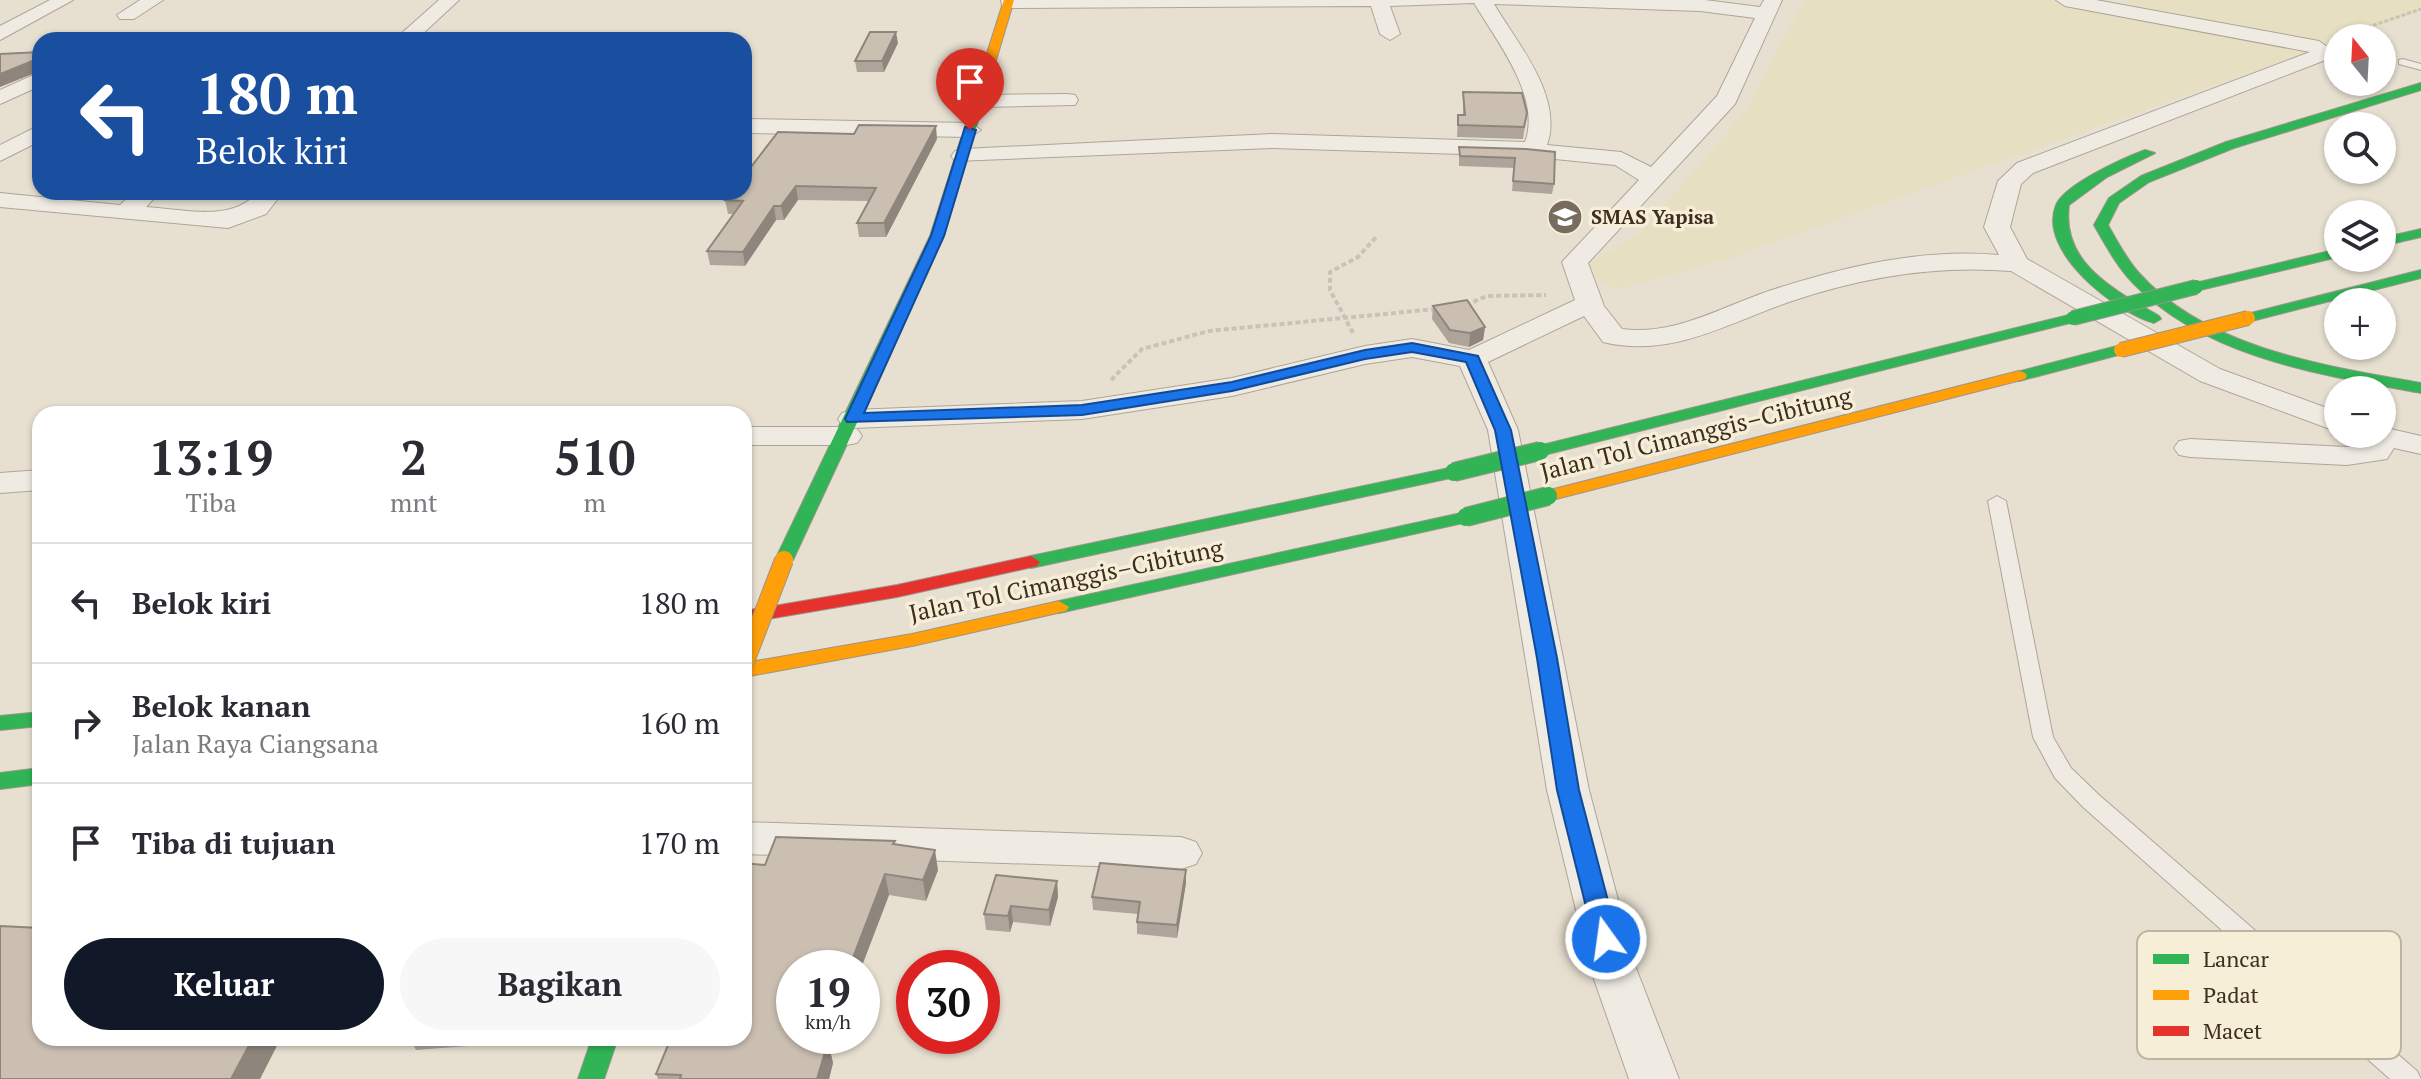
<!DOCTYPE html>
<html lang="id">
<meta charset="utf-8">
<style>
:root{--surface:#fff;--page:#f7f7f7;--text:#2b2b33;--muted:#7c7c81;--line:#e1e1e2;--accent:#111827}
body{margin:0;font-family:"PT Serif",serif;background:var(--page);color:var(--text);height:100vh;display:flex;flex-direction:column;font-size:30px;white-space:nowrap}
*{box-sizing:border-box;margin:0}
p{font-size:26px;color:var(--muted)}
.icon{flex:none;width:44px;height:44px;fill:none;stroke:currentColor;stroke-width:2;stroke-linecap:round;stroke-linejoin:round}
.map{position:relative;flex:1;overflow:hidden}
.details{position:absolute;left:32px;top:406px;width:720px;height:640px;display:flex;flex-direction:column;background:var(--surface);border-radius:24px;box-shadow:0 2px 6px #0004}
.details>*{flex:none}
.banner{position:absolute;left:32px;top:32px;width:720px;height:168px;border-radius:24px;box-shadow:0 2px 6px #0004;background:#1a4fa0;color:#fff;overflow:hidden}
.needle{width:52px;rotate:342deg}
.buttons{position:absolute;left:2324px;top:24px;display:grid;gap:16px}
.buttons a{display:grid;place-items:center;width:72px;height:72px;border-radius:50%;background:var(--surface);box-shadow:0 2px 6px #0004;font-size:40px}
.speed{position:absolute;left:776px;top:950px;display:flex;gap:16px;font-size:40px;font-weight:700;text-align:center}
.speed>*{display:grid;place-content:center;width:104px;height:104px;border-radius:50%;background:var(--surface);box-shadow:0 2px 6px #0004;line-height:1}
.speed small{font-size:20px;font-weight:400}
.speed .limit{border:12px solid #d22;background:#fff;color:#111}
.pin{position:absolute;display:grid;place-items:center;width:68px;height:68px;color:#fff;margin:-82px -34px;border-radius:50% 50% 50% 0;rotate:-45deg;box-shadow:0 0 8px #0007}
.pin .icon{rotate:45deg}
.me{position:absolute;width:88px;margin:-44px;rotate:346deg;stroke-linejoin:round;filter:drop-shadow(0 0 6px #0008)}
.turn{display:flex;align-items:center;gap:28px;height:168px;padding:0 32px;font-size:36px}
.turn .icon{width:104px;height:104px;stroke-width:2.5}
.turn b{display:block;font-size:56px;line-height:68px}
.eta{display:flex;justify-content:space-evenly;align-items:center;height:136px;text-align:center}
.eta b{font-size:48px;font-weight:700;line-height:56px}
.action{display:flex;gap:16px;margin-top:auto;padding:16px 32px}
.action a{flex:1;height:92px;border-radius:48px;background:var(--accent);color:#fff;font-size:32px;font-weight:700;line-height:92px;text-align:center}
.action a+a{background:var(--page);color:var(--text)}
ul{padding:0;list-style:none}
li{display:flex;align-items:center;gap:24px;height:120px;padding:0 32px;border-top:2px solid var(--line)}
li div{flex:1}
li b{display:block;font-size:30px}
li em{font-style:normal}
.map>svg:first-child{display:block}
</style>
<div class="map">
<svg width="2421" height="1079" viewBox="0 0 2421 1079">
<rect width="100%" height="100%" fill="#e7e0d1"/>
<!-- farmland -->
<path fill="#e6dfc2" d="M1804,0H2078L2123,4L2131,0H2421V11L1728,259L1617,290L1581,269L1640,233L1746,111Z"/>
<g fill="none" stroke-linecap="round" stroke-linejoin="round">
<defs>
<path id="lane" d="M2403,59L2421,64V70L2399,64V60Z
M1997,496L2006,501L2053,737L2071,768L2099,795L2417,1071L2421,1079H2390L2083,807L2055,778L2033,737L1988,501Z"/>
<path id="street" d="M50,0H73L0,40V26Z
M140,0H163L134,19H120L117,15Z
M439,0H459L416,40H394Z
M1001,0H1705L1760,7L1764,0H1782L1735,104L1588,263L1604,306L1622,329C1677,336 1724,305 1775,289C1847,266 1923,248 1999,255L1984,227L1998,181L2017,163L2310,52L2065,6L2056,0H2096L2319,41L2332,50L2328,59L2033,173L2021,184L2010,227L2027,259L2220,369L2338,412V432L2200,381L2011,271C1936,265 1863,277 1792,301C1729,322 1672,359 1603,342L1584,316L1488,362L1518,430L1589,790L1636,968L1679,1079H1629L1590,968L1547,790L1488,430L1460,366L1412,357L1365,364L1232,396L1082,419L853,428L842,425L838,419L842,413L853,410L1082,401L1232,378L1365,346L1412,339L1469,350L1575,300L1562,262L1639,180L1615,165L1525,156L1272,148L955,161L951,156L955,151L963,149L1272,134L1525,142C1542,97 1496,40 1474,3L1390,6L1400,34L1390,40L1380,34L1371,6L1009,8L1002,6ZM1494,4L1700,11L1755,18L1717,96L1651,167L1621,152L1547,145C1564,97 1517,43 1494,4Z
M40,72V86L0,104V90Z
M1067,94L1075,95L1078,100L1075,105L979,107L968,101L979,95Z
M744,119L970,123L981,130L970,137L744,133Z
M40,125V141L0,161V145Z
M134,192H160L146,207C183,209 232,223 258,192H283L266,214L228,228L0,207V193L120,205Z
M744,427H846L857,429L862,436L857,443L846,445H744Z
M2382,427L2421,436V454L2394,448L2387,459L2347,465L2190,457L2179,455L2174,448L2179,441L2190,439L2347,447L2364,444L2358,434H2382Z
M40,470V490L0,493V473Z
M744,822L1181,837L1196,842L1202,853L1196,864L1181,869L744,854Z"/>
<path id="fast" d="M2421,83V90L2234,148L2149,182L2119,203L2108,225C2117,241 2126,258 2138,272C2206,349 2325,366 2421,383V393C2322,375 2205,358 2132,282C2116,265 2105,244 2094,225L2109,198L2141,176L2226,142Z
M975,95L985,97L944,236L793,560L784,566L778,564L775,560L930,236Z
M2145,150L2155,153L2107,177L2069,205C2061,264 2115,290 2159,316L2161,319L2154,323C2116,312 2037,252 2056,205C2065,184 2124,158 2145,150Z
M2421,229V237L2382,246V238Z
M2338,249V257L2196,291L2189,287L2191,284Z
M2421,270V278L2248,322L2241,318L2243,315Z
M2073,314L2080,318L2078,321L1540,456L1532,451L1534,447Z
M2121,345L2126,347V353L2019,381L2011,376L2013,373Z
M1454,467L1462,472L1460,476L1031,568L1022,562L1031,556Z
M1466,512L1475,517L1472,521L1059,613L1049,607L1059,601Z
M40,712V726L0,730V716Z
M40,768V784L0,789V773Z
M592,1038H618L604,1079H578Z"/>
<path id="slow" d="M1004,0H1014L985,97L975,99L973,97Z
M2019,371L2025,373L2027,376L2025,379L1548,501L1539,496L1542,492Z
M1059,601L1069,607L1066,611L912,646L744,677V663L912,634Z"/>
<path id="jam" d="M1031,556L1040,562L1037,566L897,597L744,623V611L897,585Z"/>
</defs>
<!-- lane casing -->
<use href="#lane" stroke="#ada599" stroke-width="2"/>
<!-- street casing -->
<use href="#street" stroke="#ada599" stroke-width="2"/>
<!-- fast casing -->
<use href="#fast" stroke="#9c958a" stroke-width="2"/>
<!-- slow casing -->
<use href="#slow" stroke="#9c958a" stroke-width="2"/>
<!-- jam casing -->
<use href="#jam" stroke="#9c958a" stroke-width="2"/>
<!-- path-far1 -->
<path stroke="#c8c2b9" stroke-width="3" stroke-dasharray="4 2" stroke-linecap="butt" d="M2339,37L2421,9"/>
<!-- path -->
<path stroke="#c8c2b9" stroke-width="4" stroke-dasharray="5 3" stroke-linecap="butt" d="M1466,305L1487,296L1546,295
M1353,333L1330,290V272L1358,257L1377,236
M1111,380L1142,349L1209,331L1436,309"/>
<!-- lane -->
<use href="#lane" fill="#efebe3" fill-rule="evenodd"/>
<!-- street -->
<use href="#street" fill="#efebe3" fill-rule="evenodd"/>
<!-- fast -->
<use href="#fast" fill="#30b455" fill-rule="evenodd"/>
<!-- slow -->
<use href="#slow" fill="#ff9f0a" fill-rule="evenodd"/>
<!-- jam -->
<use href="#jam" fill="#e5322d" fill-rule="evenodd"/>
<defs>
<path id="fast-bridge-far1" d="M2073,318L2196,287"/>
<path id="fast-bridge" d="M1454,472L1540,451
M1466,517L1548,496"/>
<path id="slow-bridge-far1" d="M2121,350L2248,318"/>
<path id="slow-bridge" d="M744,664L784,560"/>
</defs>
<!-- fast-bridge-far1 casing -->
<use href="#fast-bridge-far1" stroke="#9c958a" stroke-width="16" stroke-linecap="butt"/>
<!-- fast-bridge casing -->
<use href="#fast-bridge" stroke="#9c958a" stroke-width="20" stroke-linecap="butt"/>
<!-- slow-bridge-far1 casing -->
<use href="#slow-bridge-far1" stroke="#9c958a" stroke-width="16" stroke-linecap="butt"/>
<!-- slow-bridge casing -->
<use href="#slow-bridge" stroke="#9c958a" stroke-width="20" stroke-linecap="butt"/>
<!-- fast-bridge-far1 -->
<use href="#fast-bridge-far1" stroke="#30b455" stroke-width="14"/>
<!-- fast-bridge -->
<use href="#fast-bridge" stroke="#30b455" stroke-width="18"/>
<!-- slow-bridge-far1 -->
<use href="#slow-bridge-far1" stroke="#ff9f0a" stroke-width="14"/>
<!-- slow-bridge -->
<use href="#slow-bridge" stroke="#ff9f0a" stroke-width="18"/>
</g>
<!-- wall -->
<path fill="#afa499" d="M898,43L884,72H857L855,61Z
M1463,92L1527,113L1523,139L1457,137L1458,115H1463Z
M937,139L886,237H859L857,223L869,201L798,200L784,220H776L745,266L710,265L707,251L733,214H728L725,200Z
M1459,147L1526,149L1554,184L1552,194L1512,191L1514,168L1459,166Z
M1433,306L1485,327L1483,340L1469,347L1449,343L1432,319Z
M895,845L938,870L926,901L889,895L830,1050L833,1063L829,1079H658L656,1074L765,865Z
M1186,870V883L1177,938L1137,934V922L1138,914L1093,910L1092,897Z
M1057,881L1058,897L1050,926L1013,922L1010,932L986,930L984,914Z
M410,1038H532L531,1041L416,1050Z"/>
<!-- shaded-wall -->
<path fill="#8e867d" d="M896,32L898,43L884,72L882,61Z
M40,58V71L0,87V74Z
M936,126L937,139L886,237L884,223Z
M796,186L798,200L784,220L781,206Z
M774,206L776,220L745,266L743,252Z
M1485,327L1483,340L1469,347L1470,333Z
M935,850L938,870L926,901L923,880Z
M1186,870V883L1177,938V925Z
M885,874L889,895L861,968H849Z
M1057,881L1058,897L1050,926L1049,910Z
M1011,906L1013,922L1010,932L1008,916Z
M823,1036H836L830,1050L833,1063L829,1079H817L821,1042Z
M253,1038H281L260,1079H231Z"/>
<!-- building -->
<path fill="#cbbfb2" stroke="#8e867d" stroke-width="2" d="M870,32H896L882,61H855Z
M40,52V58L0,74V54Z
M1463,92L1522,93L1527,113L1524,127L1458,125V115H1465Z
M859,125L936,126L884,223H857L876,188L796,186L781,206H774L743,252L707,251L743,201L725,200L732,192H744V176L778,132L854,134Z
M1459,147L1526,149L1555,152L1554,184L1513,181L1515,158L1460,156Z
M1467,300L1485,327L1470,333L1450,330L1433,306Z
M776,837L895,841L893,844L935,850L923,880L885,874L849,968H794V1036H823L821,1042H828L817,1079H680L681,1075L656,1074L671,1038H744V863L765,865Z
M1100,863L1186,870L1177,925L1137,922L1140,902L1092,897Z
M996,875L1057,881L1049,910L1011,906L1008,916L984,914Z
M0,926L40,928V1038H253L231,1079H0Z"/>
<!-- route -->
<path fill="#1a73e8" stroke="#114b97" stroke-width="2" d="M965,127L976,130L944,236L864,413L1082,405L1232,382L1365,350L1412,343L1478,356L1511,430L1557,658L1579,790L1618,939L1614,945L1606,948L1597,945L1594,939L1557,790L1537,658L1495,430L1466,362L1412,352L1365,359L1232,391L1082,415L847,422L845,419L931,236Z"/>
<!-- icons -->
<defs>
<symbol id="school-disc" viewBox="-11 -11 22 22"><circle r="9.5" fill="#786c5e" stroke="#f7eed8"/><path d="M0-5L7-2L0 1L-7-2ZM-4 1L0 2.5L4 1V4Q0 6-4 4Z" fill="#fff"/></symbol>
</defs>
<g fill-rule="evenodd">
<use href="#school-disc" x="1545" y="197" width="40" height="40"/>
</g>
<g text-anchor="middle" stroke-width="7" stroke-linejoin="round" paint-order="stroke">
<!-- far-poi labels -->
<g font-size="20" font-weight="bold" fill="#3d2e20" stroke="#f7eed8" text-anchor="start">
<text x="1591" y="224">SMAS Yapisa</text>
</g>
<!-- street labels -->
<g font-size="24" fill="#3d2e20" stroke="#f7eed8">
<text transform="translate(1696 434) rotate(-14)" y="8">Jalan Tol Cimanggis–Cibitung</text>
<text transform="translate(1066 581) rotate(-12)" y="8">Jalan Tol Cimanggis–Cibitung</text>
</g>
</g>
<!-- legend -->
<rect x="2137" y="931" width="264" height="128" rx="12" fill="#f7eed8" stroke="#bfb4a1" stroke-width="2"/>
<rect x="2153" y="954" width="36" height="10" fill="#30b455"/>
<rect x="2153" y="990" width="36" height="10" fill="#ff9f0a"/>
<rect x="2153" y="1026" width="36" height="10" fill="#e5322d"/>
<g font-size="22" fill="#3d2e20">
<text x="2203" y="967">Lancar</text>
<text x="2203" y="1003">Padat</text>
<text x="2203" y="1039">Macet</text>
</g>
</svg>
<div class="buttons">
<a><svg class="needle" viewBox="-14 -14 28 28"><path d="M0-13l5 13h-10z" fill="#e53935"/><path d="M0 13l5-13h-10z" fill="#7c7c81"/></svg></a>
<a><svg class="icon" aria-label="search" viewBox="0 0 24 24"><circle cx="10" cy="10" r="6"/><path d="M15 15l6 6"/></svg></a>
<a><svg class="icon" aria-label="layers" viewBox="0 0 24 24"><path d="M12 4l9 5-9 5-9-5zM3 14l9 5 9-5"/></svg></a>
<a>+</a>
<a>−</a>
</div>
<div class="speed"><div>19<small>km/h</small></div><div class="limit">30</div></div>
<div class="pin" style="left:970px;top:130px;background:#d93025"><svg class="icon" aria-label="arrive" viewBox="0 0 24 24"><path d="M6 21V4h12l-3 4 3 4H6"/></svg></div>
<svg class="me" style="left:1606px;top:939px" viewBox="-20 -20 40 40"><circle r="17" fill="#1a73e8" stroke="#fff" stroke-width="3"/><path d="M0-11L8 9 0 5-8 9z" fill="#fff"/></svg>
<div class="banner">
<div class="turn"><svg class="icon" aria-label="left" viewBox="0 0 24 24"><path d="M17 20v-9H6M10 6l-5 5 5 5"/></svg><div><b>180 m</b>Belok kiri</div></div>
</div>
<section class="details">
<div class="eta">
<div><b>13:19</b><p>Tiba</p></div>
<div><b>2</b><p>mnt</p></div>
<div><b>510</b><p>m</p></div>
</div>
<ul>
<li><svg class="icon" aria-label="left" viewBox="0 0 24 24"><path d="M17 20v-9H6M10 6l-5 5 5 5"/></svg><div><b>Belok kiri</b></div><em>180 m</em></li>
<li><svg class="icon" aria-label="right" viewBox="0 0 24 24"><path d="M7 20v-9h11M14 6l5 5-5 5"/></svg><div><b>Belok kanan</b><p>Jalan Raya Ciangsana</p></div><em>160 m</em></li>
<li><svg class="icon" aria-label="arrive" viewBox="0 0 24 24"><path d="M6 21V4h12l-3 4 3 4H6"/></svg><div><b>Tiba di tujuan</b></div><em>170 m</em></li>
</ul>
<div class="action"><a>Keluar</a><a>Bagikan</a></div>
</section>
</div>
